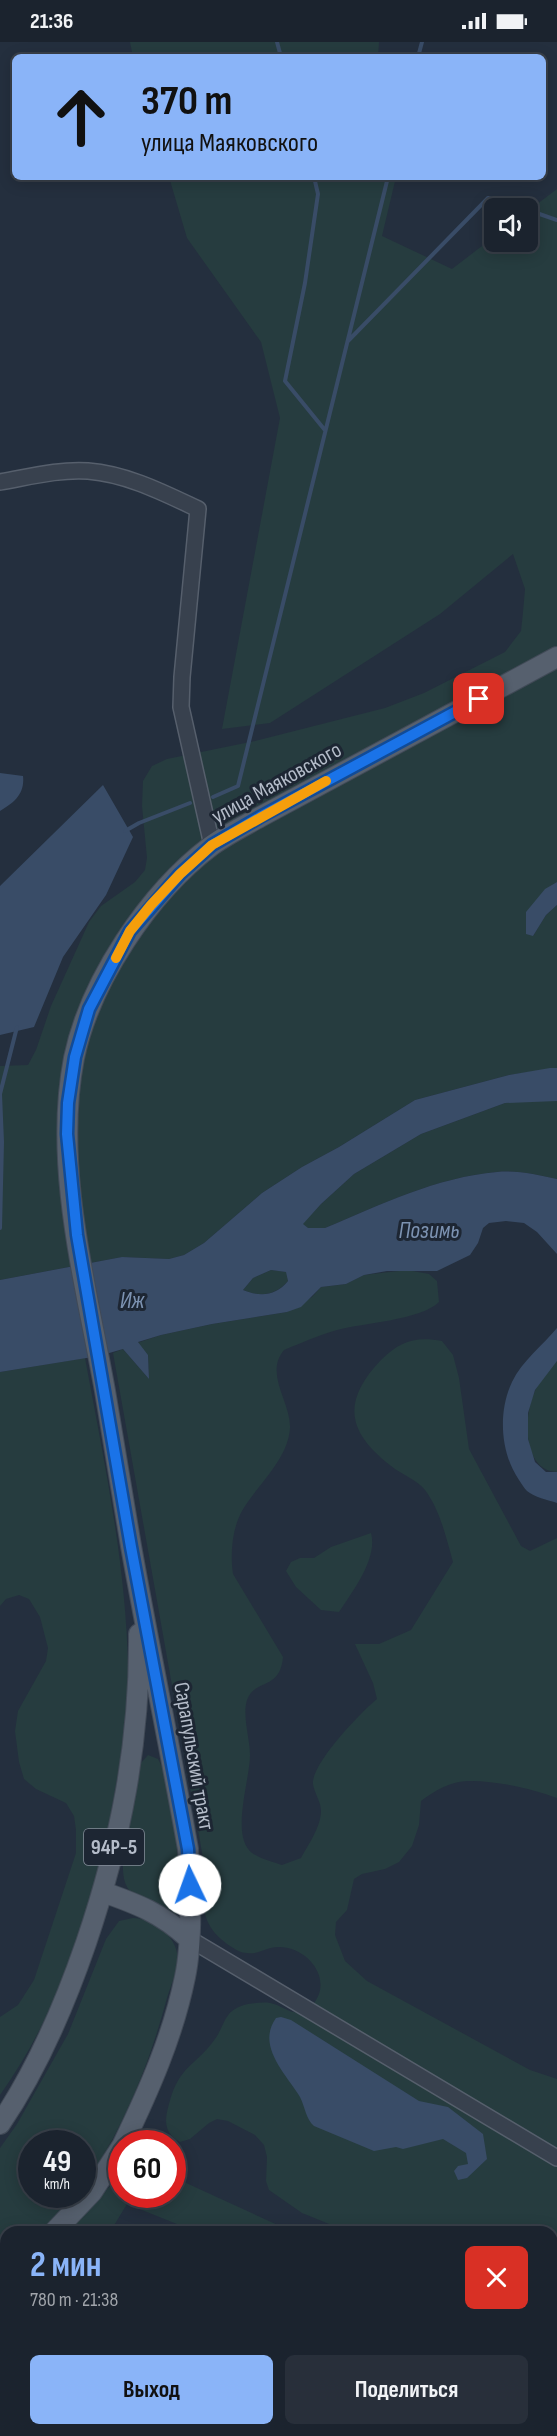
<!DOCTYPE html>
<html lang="ru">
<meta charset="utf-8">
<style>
:root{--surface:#1b232e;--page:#282f3a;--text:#f1f3f6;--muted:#a0a4aa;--line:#39404a;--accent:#8ab4f8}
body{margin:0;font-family:"Sofia Sans Condensed",sans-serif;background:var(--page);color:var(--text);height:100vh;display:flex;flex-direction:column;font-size:22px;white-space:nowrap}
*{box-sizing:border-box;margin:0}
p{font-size:20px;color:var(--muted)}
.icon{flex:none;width:33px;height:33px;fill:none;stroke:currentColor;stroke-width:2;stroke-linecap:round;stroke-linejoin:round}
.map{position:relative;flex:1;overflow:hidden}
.sheet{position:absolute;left:0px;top:2184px;width:558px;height:210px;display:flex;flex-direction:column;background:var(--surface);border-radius:18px 18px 0 0;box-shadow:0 3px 15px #0003,0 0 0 2px var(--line)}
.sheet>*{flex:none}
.top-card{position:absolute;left:12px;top:12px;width:534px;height:126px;border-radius:9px;box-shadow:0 3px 15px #0003,0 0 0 2px var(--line);background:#8ab4f8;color:#111;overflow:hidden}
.controls{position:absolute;left:484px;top:156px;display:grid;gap:12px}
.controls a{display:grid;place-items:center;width:54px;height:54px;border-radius:9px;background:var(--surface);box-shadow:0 3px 15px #0003,0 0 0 2px var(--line);font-size:30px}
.speed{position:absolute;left:18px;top:2088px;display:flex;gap:12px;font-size:30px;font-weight:700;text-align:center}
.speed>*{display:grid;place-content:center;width:78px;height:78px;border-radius:50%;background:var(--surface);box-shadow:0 3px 15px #0003,0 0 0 2px var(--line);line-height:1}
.speed small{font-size:15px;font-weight:400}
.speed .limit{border:9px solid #d22;background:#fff;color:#111}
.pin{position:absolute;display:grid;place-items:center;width:51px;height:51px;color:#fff;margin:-26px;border-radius:12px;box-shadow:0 3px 9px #0006}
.me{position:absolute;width:66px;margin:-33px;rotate:357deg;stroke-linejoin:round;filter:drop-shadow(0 0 4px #0008)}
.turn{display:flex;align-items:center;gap:21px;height:126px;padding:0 30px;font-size:27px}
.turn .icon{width:78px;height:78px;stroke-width:2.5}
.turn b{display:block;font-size:42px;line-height:51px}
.round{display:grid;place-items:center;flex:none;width:63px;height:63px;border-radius:9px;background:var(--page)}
.headline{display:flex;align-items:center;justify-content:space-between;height:102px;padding:0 30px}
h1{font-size:36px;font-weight:700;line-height:45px;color:var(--accent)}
.primary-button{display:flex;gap:12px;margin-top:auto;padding:12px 30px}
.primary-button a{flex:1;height:69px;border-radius:9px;background:var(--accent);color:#111;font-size:24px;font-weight:700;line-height:69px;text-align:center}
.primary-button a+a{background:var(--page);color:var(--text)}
.status{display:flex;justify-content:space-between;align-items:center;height:42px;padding:0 30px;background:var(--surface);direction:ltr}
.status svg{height:16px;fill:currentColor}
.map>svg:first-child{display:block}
</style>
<div class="status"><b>21:36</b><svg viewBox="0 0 49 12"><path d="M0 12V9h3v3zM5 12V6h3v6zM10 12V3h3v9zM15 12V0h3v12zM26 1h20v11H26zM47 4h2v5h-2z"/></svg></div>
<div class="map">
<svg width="557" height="2394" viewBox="0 0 557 2394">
<rect width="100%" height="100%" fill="#242f3e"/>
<!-- green -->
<path fill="#263c3f" d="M130,0H379L378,15H133Z
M169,135H396L382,194L452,227L495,194V200H528V169L557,147V840C532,854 535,868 533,894L546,873L557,863V1026L509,1033L415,1058L339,1105L302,1125L262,1151L204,1201L184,1213L169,1217L122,1215L0,1238V1024L28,1023L36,1008L51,964L89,880L101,864L135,840L145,828L147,816L142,764L143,739L152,724L167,717L255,699L385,666L424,651L505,610L521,589L523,570L525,547L513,512L440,572L270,681L222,687L280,376L261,300L187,196Z
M527,1058L557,1059V1137C538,1133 517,1128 497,1130C437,1135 380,1163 325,1186L308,1187L302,1182L321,1162L354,1132L421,1092L505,1061Z
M271,1228L287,1230L288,1239C275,1254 260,1255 243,1248L253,1236Z
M407,1228L429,1232L437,1239L439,1260C421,1278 363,1281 337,1288C319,1293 301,1301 284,1308C264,1332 291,1360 290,1386C288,1418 257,1443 242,1469C232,1487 230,1512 233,1532L283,1615C280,1649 255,1636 247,1658C242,1674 250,1696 250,1713C250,1738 230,1794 252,1811C261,1817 273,1820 282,1823L301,1816C308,1803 321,1785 321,1769C321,1759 314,1751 313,1742C311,1722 361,1670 377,1657L373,1641L355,1602H379L411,1588L453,1520C446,1495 440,1468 425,1448C418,1439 404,1433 395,1427C349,1393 339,1362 381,1318C400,1299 416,1294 442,1299L453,1313L459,1336L469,1407L521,1504L530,1509L557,1496V1756C533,1747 494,1738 468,1739C451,1739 434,1749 421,1759L419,1783L412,1804L399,1820L385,1827L362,1832L354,1837L347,1868L336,1880L335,1893L345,1919L367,1939L530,2028L557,2037V2199L552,2205V2190H349L302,2171L269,2148L266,2139L267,2115L264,2103L255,2093L228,2079L217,2077L209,2081L190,2097L180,2100C164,2091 164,2079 169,2062C179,2023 196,2024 215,1997C227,1980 223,1968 248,1962C255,1961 263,1960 270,1961C285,1964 294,1977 308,1966C314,1962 316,1959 319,1952C327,1928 302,1904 278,1905C267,1905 258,1913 247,1911C240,1911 233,1906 227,1902C218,1895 211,1888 207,1878C202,1866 205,1853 205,1842C204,1813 197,1784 192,1756L113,1311L123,1307L149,1337L148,1313L137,1301L161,1293L212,1282L287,1270L312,1255L321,1245L346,1242L364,1233Z
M85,1316C104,1419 126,1521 128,1625C129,1664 123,1704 116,1742C98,1852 65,1961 0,2053V1975L18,1963L34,1938L76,1811V1788L74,1774L66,1761L36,1747L24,1737L19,1720L15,1689L18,1669L46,1619L48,1606L40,1575L29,1557L19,1553L6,1557L0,1564V1330Z
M557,1319V1430C522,1428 523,1374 535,1349C539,1338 548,1326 557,1319Z
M371,1491C378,1516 353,1549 339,1570L321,1568L296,1545L286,1529L291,1520L300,1516H314L331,1505Z
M148,1713L158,1717C178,1752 178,1821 180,1861L178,1871L174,1873C147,1861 121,1858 123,1822L141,1721Z
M133,1876C151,1876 174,1892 177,1911C179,1925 171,1943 167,1956C149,2023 123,2088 83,2145L82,2102H32V2152L76,2153L40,2190H6V2219L0,2224V2106L17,2082L68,1992L106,1897L119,1879Z
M121,2133L122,2152H172L173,2135L293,2190H197L127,2162L110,2190H65Z
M552,2248H557V2394H51V2388H202L214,2394L217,2388H552Z"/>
<!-- water -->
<path fill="#394c67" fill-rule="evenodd" d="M0,731L23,734C25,752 14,761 0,769Z
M103,743L133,795L106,853L63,915L34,985L0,993V844Z
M557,840V863L546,873L533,894L526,892V870L545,847Z
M550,1026H557V1059L505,1061L421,1092L354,1132L321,1162L303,1182L308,1186H325C380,1163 437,1135 497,1130C517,1128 538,1133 557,1137V1212L537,1190L524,1181L506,1179L489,1181L483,1186L478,1201L470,1213L437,1229H387L364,1233L346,1242L321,1245L301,1265L287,1270L212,1282L161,1293L138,1300L148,1313L149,1337L123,1307L99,1314L0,1330V1238L122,1215L169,1217L184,1213L204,1201L262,1151L302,1125L339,1105L415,1058L509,1033ZM271,1228L286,1230L288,1239C276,1254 260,1255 243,1248L253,1236Z
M557,1286V1319L535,1348L528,1371V1397L535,1420L546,1430H557V1461C548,1458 534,1455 527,1449C524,1446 521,1441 519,1438C500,1410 498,1370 512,1340C522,1319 543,1303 557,1286Z
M281,1975L291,1978L419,2059L448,2065L483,2092L487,2117L467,2136L458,2138L454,2129L458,2124L468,2122L466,2111L443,2097L403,2107L396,2105L374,2109L314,2084C306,2077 305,2065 300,2055C286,2032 256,2004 276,1976Z"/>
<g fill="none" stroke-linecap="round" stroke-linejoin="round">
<!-- stream -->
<path stroke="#394c67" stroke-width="4" d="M277,0L281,15
M418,15L422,0
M314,135L318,152L305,241L285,339L324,387
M528,168L557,178
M348,299L488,156L522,166
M213,755L238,744L388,135
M125,789L139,781L190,761
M0,1186L2,1100L0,1052L17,985"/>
<defs>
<path id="minor" d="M0,440C29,435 59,427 88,429C127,432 164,451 198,467L182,635L181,665L212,803
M188,1896L557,2116"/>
<path id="major" d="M103,1850C137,1862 161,1871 188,1896
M0,2082C38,2026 64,1965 86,1901C121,1798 140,1700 139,1592
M123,2102C149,2048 173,1994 185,1935C193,1897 190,1845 188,1807C170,1706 149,1605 131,1504C122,1452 114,1401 105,1349C86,1243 53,1124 74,1016C90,939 149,851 211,804C226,793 244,784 260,775L557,615
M54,2190L92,2150L122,2104
M0,2238L6,2233"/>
</defs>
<!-- minor casing -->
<use href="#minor" stroke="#565f6c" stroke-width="18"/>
<!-- major casing -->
<use href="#major" stroke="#414a57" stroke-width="22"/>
<!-- minor -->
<use href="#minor" stroke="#38414e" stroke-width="15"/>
<!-- major -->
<use href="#major" stroke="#56606e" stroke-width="20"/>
</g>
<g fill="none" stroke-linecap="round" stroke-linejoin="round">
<defs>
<path id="route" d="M190,1843L188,1807L131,1505L77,1193L67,1092L68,1061L75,1015L89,967L130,889L180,832L212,803L260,775L479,657"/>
</defs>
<!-- route casing -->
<use href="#route" stroke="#114b97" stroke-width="15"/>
<!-- route -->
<use href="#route" stroke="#1a73e8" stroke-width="10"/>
<!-- slow -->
<path stroke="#f59e0b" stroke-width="10" d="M116,916L130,889L151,863L180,832L212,803L326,739"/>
</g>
<g text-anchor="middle" stroke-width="6" stroke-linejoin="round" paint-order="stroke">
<!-- shield labels -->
<rect fill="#1d2633" stroke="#878f9c" stroke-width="1.5" x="84" y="1787" width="60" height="36" rx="4.5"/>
<g font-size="21" font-weight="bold" fill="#b4bcc9">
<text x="114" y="1812">94Р-5</text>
</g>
<!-- street labels -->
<g font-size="22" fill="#b4bcc9" stroke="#1d2633">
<text transform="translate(276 740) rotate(-29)" y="8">улица Маяковского</text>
<text transform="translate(195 1714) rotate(80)" y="8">Сарапульский тракт</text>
</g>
<!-- water labels -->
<g font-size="24" font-style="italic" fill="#7c92b1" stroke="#1d2633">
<text x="429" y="1196">Позимь</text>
<text x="132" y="1266">Иж</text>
</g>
</g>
</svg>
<div class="controls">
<a><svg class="icon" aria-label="sound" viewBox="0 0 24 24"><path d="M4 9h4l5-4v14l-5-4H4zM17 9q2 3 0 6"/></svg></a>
</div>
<div class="speed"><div>49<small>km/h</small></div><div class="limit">60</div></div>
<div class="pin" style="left:479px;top:657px;background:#d93025"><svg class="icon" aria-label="arrive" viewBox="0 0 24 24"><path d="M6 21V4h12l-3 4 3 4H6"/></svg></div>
<svg class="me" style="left:190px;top:1843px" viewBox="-20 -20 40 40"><circle r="19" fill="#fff"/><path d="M0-13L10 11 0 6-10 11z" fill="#1a73e8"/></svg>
<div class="top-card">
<div class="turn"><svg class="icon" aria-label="ahead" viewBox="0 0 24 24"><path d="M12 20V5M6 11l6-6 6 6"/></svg><div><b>370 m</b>улица Маяковского</div></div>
</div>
<section class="sheet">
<div class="headline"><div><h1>2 мин</h1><p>780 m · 21:38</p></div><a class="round" style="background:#d93025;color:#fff"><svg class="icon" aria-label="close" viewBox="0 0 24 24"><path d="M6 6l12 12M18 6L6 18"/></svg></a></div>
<div class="primary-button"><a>Выход</a><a>Поделиться</a></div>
</section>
</div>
